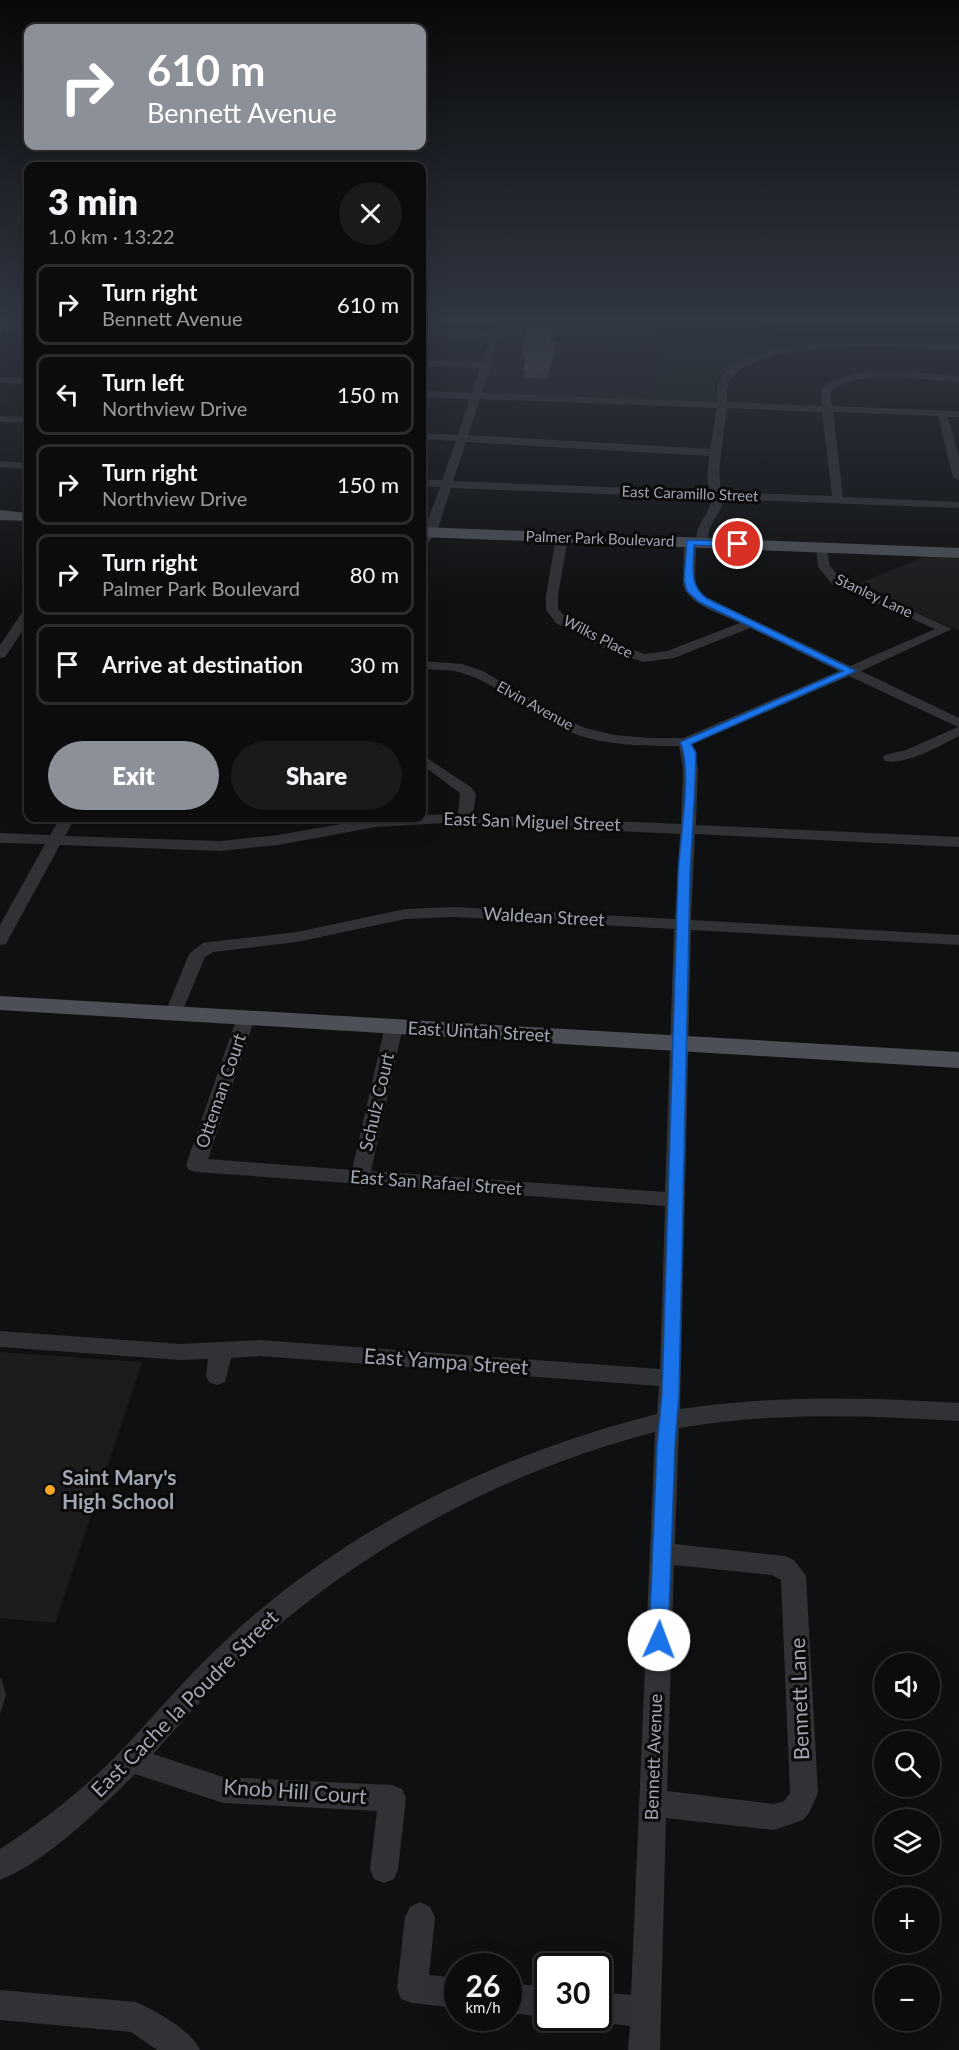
<!DOCTYPE html>
<meta charset="utf-8">
<style>
:root{--surface:#0b0c0d;--page:#191a1b;--text:#f1f3f6;--muted:#9a9b9d;--line:#2b2c2e;--accent:#8c9099}
body{margin:0;font-family:Lato,sans-serif;background:var(--page);color:var(--text);height:100vh;display:flex;flex-direction:column;font-size:22px;white-space:nowrap}
*{box-sizing:border-box;margin:0}
p{font-size:20px;color:var(--muted)}
.icon{flex:none;width:33px;height:33px;fill:none;stroke:currentColor;stroke-width:2;stroke-linecap:round;stroke-linejoin:round}
.map{position:relative;flex:1;overflow:hidden}
.sheet{position:absolute;left:24px;top:162px;width:402px;height:660px;display:flex;flex-direction:column;background:var(--surface);border-radius:12px;box-shadow:0 6px 24px #0002,0 0 0 2px var(--line)}
.sheet>*{flex:none}
.banner{position:absolute;left:24px;top:24px;width:402px;height:126px;border-radius:12px;box-shadow:0 6px 24px #0002,0 0 0 2px var(--line);background:#8c9099;color:#fff;overflow:hidden}
.buttons{position:absolute;left:874px;top:1653px;display:grid;gap:12px}
.buttons a{display:grid;place-items:center;width:66px;height:66px;border-radius:50%;background:var(--surface);box-shadow:0 6px 24px #0002,0 0 0 2px var(--line);font-size:30px}
.speed{position:absolute;left:444px;top:1953px;display:flex;gap:12px;font-size:30px;font-weight:700;text-align:center}
.speed>*{display:grid;place-content:center;width:78px;height:78px;border-radius:50%;background:var(--surface);box-shadow:0 6px 24px #0002,0 0 0 2px var(--line);line-height:1}
.speed small{font-size:15px;font-weight:400}
.speed .limit{border:3px solid #111;border-radius:9px;background:#fff;color:#111}
.pin{position:absolute;display:grid;place-items:center;width:51px;height:51px;color:#fff;margin:-26px;border:3px solid #fff;border-radius:50%;box-shadow:0 2px 6px #0007}
.me{position:absolute;width:66px;margin:-33px;rotate:2deg;stroke-linejoin:round;filter:drop-shadow(0 0 4px #0008)}
.turn{display:flex;align-items:center;gap:21px;height:126px;padding:0 24px;font-size:27px}
.turn .icon{width:78px;height:78px;stroke-width:2.5}
.turn b{display:block;font-size:42px;line-height:51px}
.round{display:grid;place-items:center;flex:none;width:63px;height:63px;border-radius:32px;background:var(--page)}
.head{display:flex;align-items:center;justify-content:space-between;height:102px;padding:0 24px}
h1{font-size:36px;font-weight:800;line-height:45px}
.action{display:flex;gap:12px;margin-top:auto;padding:12px 24px}
.action a{flex:1;height:69px;border-radius:36px;background:var(--accent);color:#fff;font-size:24px;font-weight:800;line-height:69px;text-align:center}
.action a+a{background:var(--page);color:var(--text)}
ul{padding:0;list-style:none}
li{display:flex;align-items:center;gap:18px;height:81px;margin:0 12px 9px;padding:0 12px;border:3px solid var(--line);border-radius:12px}
li div{flex:1}
li b{display:block;font-size:22px}
li em{font-style:normal}
.map>svg:first-child{display:block}
</style>
<div class="map">
<svg width="959" height="2050" viewBox="0 0 959 2050">
<rect width="100%" height="100%" fill="#0f1011"/>
<!-- built -->
<path fill="#1c1c1e" d="M501,320L663,323L658,400L483,393L501,338L495,332Z
M923,557L959,558V631L855,585Z
M0,1352L142,1362L55,1623L0,1618Z"/>
<!-- green -->
<path fill="#1c241c" d="M663,323L754,324L792,346C771,350 724,360 716,383C714,389 716,396 716,402L658,400Z
M613,339L649,341V343L638,350L607,351V341Z"/>
<g fill="none" stroke-linecap="round" stroke-linejoin="round">
<!-- stream -->
<path stroke="#283136" stroke-width="2" d="M803,318L956,322"/>
<!-- minor -->
<path fill="#303236" fill-rule="evenodd" d="M10,318H20L0,336V328Z
M422,329L486,331L498,335L492,365L482,393L717,402C717,395 716,386 720,379C749,329 907,342 959,344V350C908,348 761,335 730,380C726,386 727,395 727,402L822,406L821,389C853,362 920,374 959,376V382C924,380 857,368 830,392L832,406L959,411V417H948L959,457V480L953,477L938,416L833,412L843,497L959,502V508L723,499C721,517 707,521 708,543L702,547L696,543C696,521 710,516 711,498L451,488L439,526L426,547H422C422,528 434,506 440,487L422,486V480H442L456,441L422,439V433L458,435L470,399L422,397V391L472,393L480,368L422,366V360L482,362L490,338L422,335ZM480,399L717,408L710,449L468,435ZM727,408L822,412L832,496L721,492L719,470ZM466,442L709,456L707,479L710,491L453,481Z
M0,377L28,378V384L0,383Z
M0,416L28,417V423L0,422Z
M0,461L28,463V469L0,467Z
M562,534L568,538L558,595V609L566,617L622,646L645,654L667,651L740,623C722,614 691,606 683,586L684,542L690,538L696,542L695,586L706,597L850,666L935,629L832,584L818,567L816,548L822,544L826,545L830,566L840,578L952,629L861,671L959,718V736C941,745 905,766 885,761L883,758L885,755L906,750L958,727L849,676L693,744L698,769L696,825L959,837V847L695,834L691,920L959,935V945L691,930L680,1409C773,1395 866,1397 959,1403V1421C865,1415 772,1412 679,1428L675,1544L785,1556L794,1560L806,1576L818,1793L809,1813L803,1820L774,1830L666,1818L660,2050H628L630,2026L598,2022L587,2018H598V1992L631,1995L655,1432C509,1470 369,1543 256,1645C219,1678 187,1717 153,1754L223,1777L392,1785L402,1789L406,1798L398,1869L394,1879L384,1883L374,1879L370,1869L377,1811L223,1803L135,1774C100,1809 46,1862 0,1880V1849C43,1821 84,1789 120,1752C154,1716 186,1677 223,1643C343,1529 498,1454 657,1414L659,1386L260,1356L231,1358L225,1382L217,1385L209,1382L206,1376L208,1359L181,1360L0,1347V1331L181,1344L260,1340L660,1369L665,1206L196,1172L189,1170L186,1165L237,1017L240,1013H252L255,1017L208,1159L352,1170L385,1026L388,1022H400L403,1026L371,1171L665,1192L674,929L455,917L405,919L297,942L213,952L205,957L180,1017H168L165,1013L189,954L203,943L209,942L297,932L405,909L455,907L675,919L680,834L444,823L376,827L278,845L220,851L60,845L8,940L6,944L0,945V925L45,844L0,843V833L50,835L60,818H75L65,836L220,841L278,835L375,818H422V815L458,814L460,793L422,765V755L471,787L476,794L473,815L681,824L683,769L679,746C644,746 608,746 575,734C536,720 500,684 462,673C450,669 435,670 422,669V661L462,664L483,671L555,714L585,728L615,735L650,738H683L839,671L750,628L674,658L644,662L612,652L556,623L546,610V595L556,538ZM674,1565L772,1575L781,1580L790,1793L784,1801L774,1804L667,1791Z
M28,610V623L5,657L0,658V645L23,611Z
M420,1902L430,1907L435,1917L429,1975L458,1978V2008L412,2003L401,1999L397,1988L405,1917L410,1907Z
M508,1983L548,1987V2017L508,2013Z
M0,1990L136,2002C155,2010 192,2031 200,2050H157L131,2032L0,2020Z"/>
<!-- major -->
<path fill="#4c4f55" fill-rule="evenodd" d="M0,510L28,513V521L0,520Z
M422,527L959,548V558L422,537Z
M0,996L959,1052V1068L0,1010Z"/>
</g>
<!-- wall -->
<path fill="#45474c" d="M552,336L550,343L555,352L548,379L524,378V369L527,359H523V350Z
M422,775L426,788L427,800H422Z"/>
<!-- shaded-wall -->
<path fill="#2b2d30" d="M552,327V336L547,352L548,343Z
M555,343V352L548,379V370Z
M1,1677L6,1695L0,1714V1679Z"/>
<!-- building -->
<path fill="#4f5157" stroke="#5b5f65" stroke-width="1.5" d="M529,326L552,327L548,343H555L548,370L524,369L530,350H523Z
M422,775H423L426,788H422Z"/>
<!-- sky -->
<linearGradient id="sky" x2="0" y2="1"><stop stop-color="#080909"/><stop offset="0.53" stop-color="#313743"/><stop offset="1" stop-color="#313743" stop-opacity="0"/></linearGradient>
<rect width="959" height="605" fill="url(#sky)"/>
<!-- route -->
<path fill="#1a73e8" stroke="#114b97" stroke-width="1.5" d="M687,540L738,541L743,544L738,547L694,545C694,566 688,584 706,598L856,671L691,744L696,753C695,794 692,834 690,876L679,1394L675,1446L668,1640L666,1646L659,1649L652,1646L649,1640L657,1446L662,1394L678,876C679,844 693,768 680,742L843,671L699,602L687,591L684,580Z"/>
<!-- markers -->
<circle fill="#f4a624" stroke="#0b0b0c" stroke-width="2" cx="50" cy="1490" r="6"/>
<g text-anchor="middle" stroke-width="6" stroke-linejoin="round" paint-order="stroke">
<!-- far-street labels -->
<g font-size="15" fill="#a0a6b2" stroke="#0b0b0c">
<text transform="translate(690 494) rotate(2)" y="5">East Caramillo Street</text>
<text transform="translate(600 539) rotate(2)" y="5">Palmer Park Boulevard</text>
<text transform="translate(874 596) rotate(25)" y="5">Stanley Lane</text>
<text transform="translate(598 637) rotate(27)" y="5">Wilks Place</text>
<text transform="translate(535 706) rotate(29)" y="5">Elvin Avenue</text>
</g>
<!-- street labels -->
<g font-size="18" fill="#a0a6b2" stroke="#0b0b0c">
<text transform="translate(532 822) rotate(2)" y="6">East San Miguel Street</text>
<text transform="translate(544 917) rotate(3)" y="6">Waldean Street</text>
<text transform="translate(479 1032) rotate(3)" y="6">East Uintah Street</text>
<text transform="translate(221 1091) rotate(-71)" y="6">Otteman Court</text>
<text transform="translate(377 1102) rotate(-77)" y="6">Schulz Court</text>
<text transform="translate(436 1183) rotate(4)" y="6">East San Rafael Street</text>
<text transform="translate(654 1757) rotate(-88)" y="6">Bennett Avenue</text>
</g>
<!-- near-street labels -->
<g font-size="21" fill="#a0a6b2" stroke="#0b0b0c">
<text transform="translate(446 1362) rotate(4)" y="7">East Yampa Street</text>
<text transform="translate(800 1699) rotate(-92)" y="7">Bennett Lane</text>
<text transform="translate(185 1704) rotate(-45)" y="7">East Cache la Poudre Street</text>
<text transform="translate(295 1792) rotate(4)" y="7">Knob Hill Court</text>
</g>
<!-- near-poi labels -->
<g font-size="21" font-weight="bold" fill="#a0a6b2" stroke="#0b0b0c" text-anchor="start">
<text x="62" y="1485">Saint Mary's<tspan x="62" dy="24">High School</tspan></text>
</g>
</g>
</svg>
<div class="buttons">
<a><svg class="icon" aria-label="sound" viewBox="0 0 24 24"><path d="M4 9h4l5-4v14l-5-4H4zM17 9q2 3 0 6"/></svg></a>
<a><svg class="icon" aria-label="search" viewBox="0 0 24 24"><circle cx="10" cy="10" r="6"/><path d="M15 15l6 6"/></svg></a>
<a><svg class="icon" aria-label="layers" viewBox="0 0 24 24"><path d="M12 4l9 5-9 5-9-5zM3 14l9 5 9-5"/></svg></a>
<a>+</a>
<a>−</a>
</div>
<div class="speed"><div>26<small>km/h</small></div><div class="limit">30</div></div>
<div class="pin" style="left:738px;top:544px;background:#d93025"><svg class="icon" aria-label="arrive" viewBox="0 0 24 24"><path d="M6 21V4h12l-3 4 3 4H6"/></svg></div>
<svg class="me" style="left:659px;top:1640px" viewBox="-20 -20 40 40"><circle r="19" fill="#fff"/><path d="M0-13L10 11 0 6-10 11z" fill="#1a73e8"/></svg>
<div class="banner">
<div class="turn"><svg class="icon" aria-label="right" viewBox="0 0 24 24"><path d="M7 20v-9h11M14 6l5 5-5 5"/></svg><div><b>610 m</b>Bennett Avenue</div></div>
</div>
<section class="sheet">
<div class="head"><div><h1>3 min</h1><p>1.0 km · 13:22</p></div><a class="round"><svg class="icon" aria-label="close" viewBox="0 0 24 24"><path d="M6 6l12 12M18 6L6 18"/></svg></a></div>
<ul>
<li><svg class="icon" aria-label="right" viewBox="0 0 24 24"><path d="M7 20v-9h11M14 6l5 5-5 5"/></svg><div><b>Turn right</b><p>Bennett Avenue</p></div><em>610 m</em></li>
<li><svg class="icon" aria-label="left" viewBox="0 0 24 24"><path d="M17 20v-9H6M10 6l-5 5 5 5"/></svg><div><b>Turn left</b><p>Northview Drive</p></div><em>150 m</em></li>
<li><svg class="icon" aria-label="right" viewBox="0 0 24 24"><path d="M7 20v-9h11M14 6l5 5-5 5"/></svg><div><b>Turn right</b><p>Northview Drive</p></div><em>150 m</em></li>
<li><svg class="icon" aria-label="right" viewBox="0 0 24 24"><path d="M7 20v-9h11M14 6l5 5-5 5"/></svg><div><b>Turn right</b><p>Palmer Park Boulevard</p></div><em>80 m</em></li>
<li><svg class="icon" aria-label="arrive" viewBox="0 0 24 24"><path d="M6 21V4h12l-3 4 3 4H6"/></svg><div><b>Arrive at destination</b></div><em>30 m</em></li>
</ul>
<div class="action"><a>Exit</a><a>Share</a></div>
</section>
</div>
